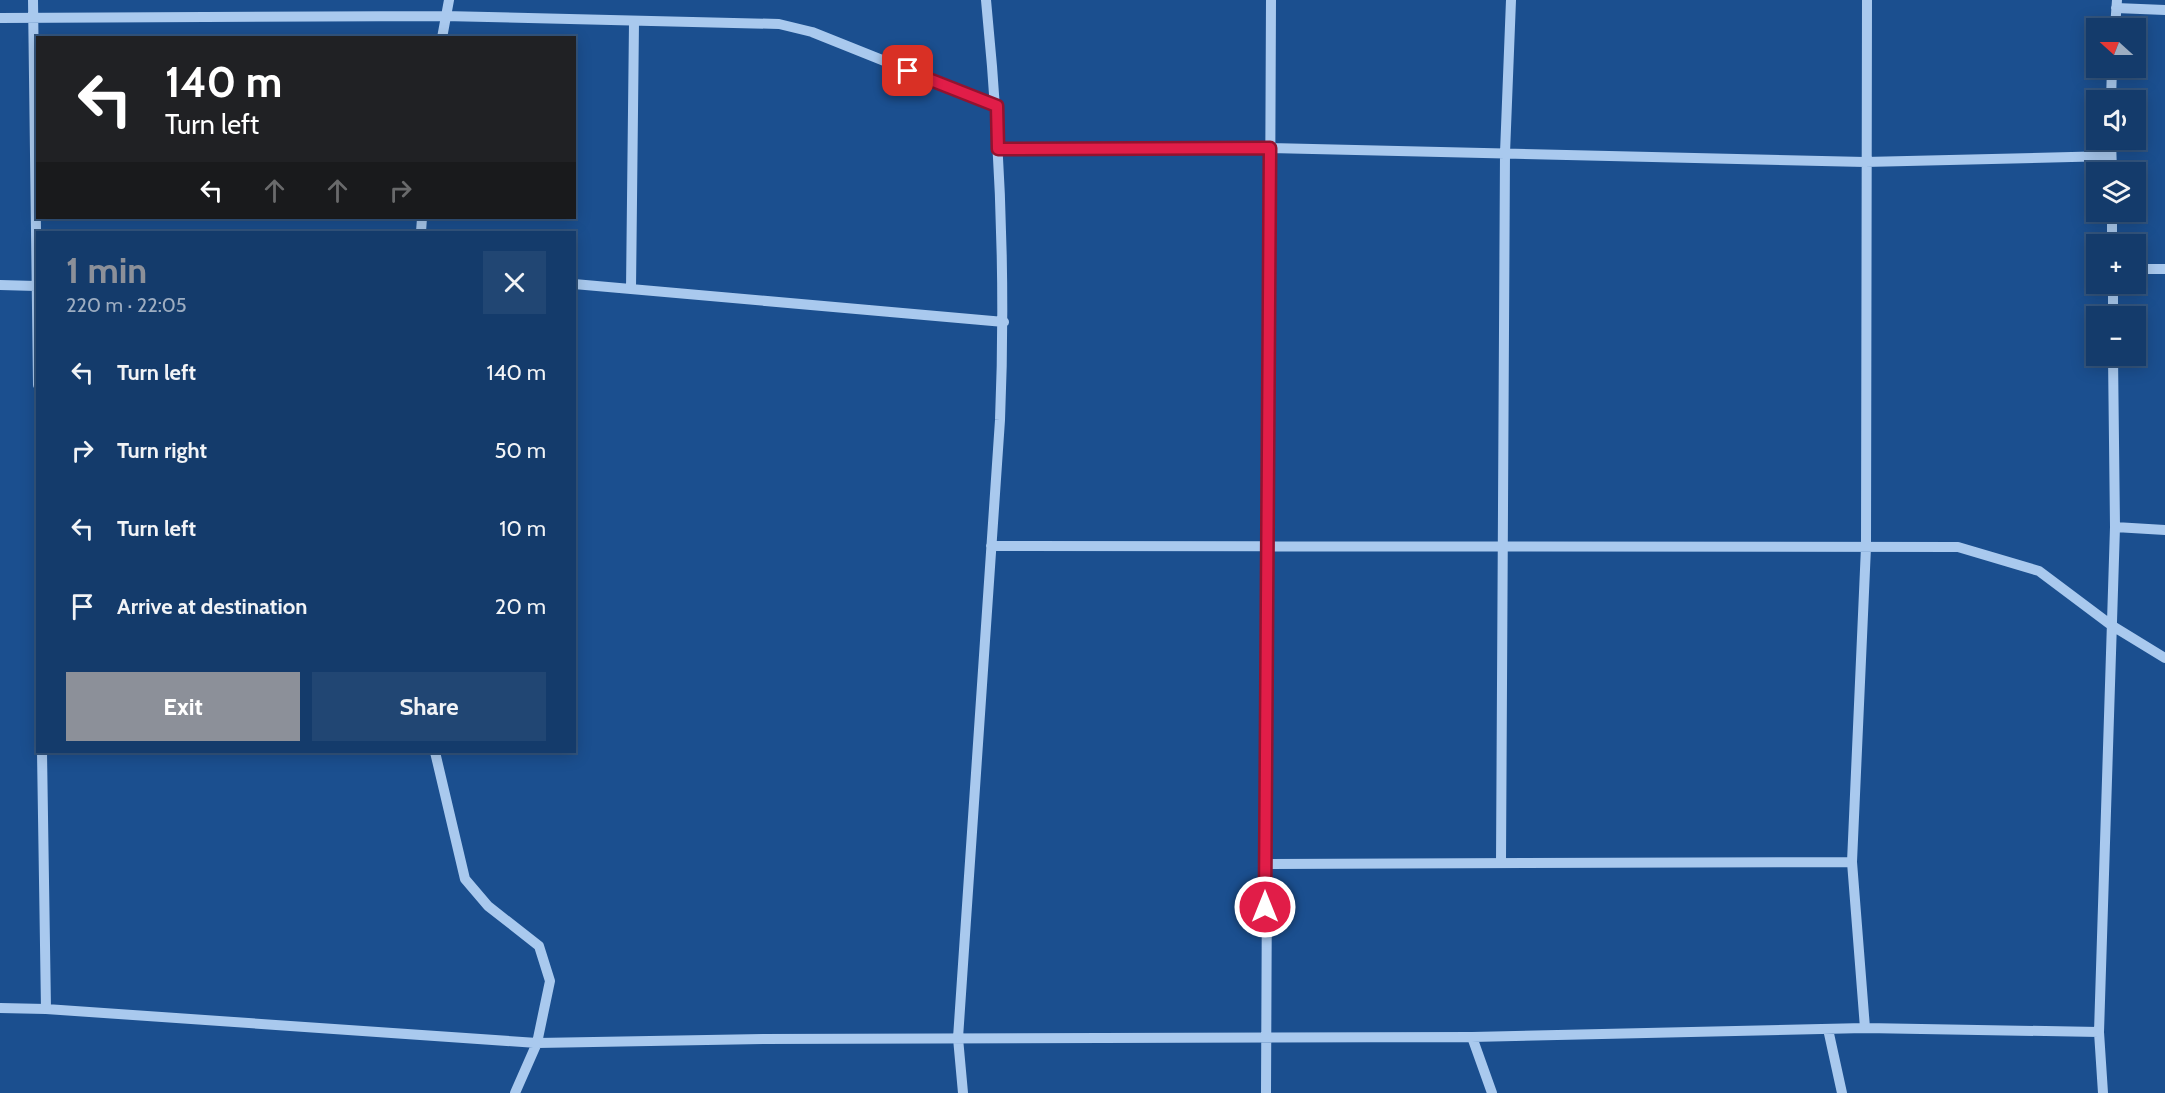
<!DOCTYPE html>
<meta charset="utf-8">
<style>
:root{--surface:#143b6b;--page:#214673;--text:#f1f3f6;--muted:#9dadc1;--line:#33557e;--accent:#8c9099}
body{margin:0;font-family:Cabin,sans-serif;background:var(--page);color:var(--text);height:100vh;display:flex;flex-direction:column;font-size:22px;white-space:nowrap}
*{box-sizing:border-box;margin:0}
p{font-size:20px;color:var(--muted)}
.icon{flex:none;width:33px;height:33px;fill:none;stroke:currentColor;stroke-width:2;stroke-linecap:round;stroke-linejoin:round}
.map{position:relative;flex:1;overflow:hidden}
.details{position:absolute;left:36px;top:231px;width:540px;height:522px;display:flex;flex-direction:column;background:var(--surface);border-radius:0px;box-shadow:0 3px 15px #0003,0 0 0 2px var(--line)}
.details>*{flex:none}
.guide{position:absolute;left:36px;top:36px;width:540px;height:183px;border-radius:0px;box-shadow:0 3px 15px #0003,0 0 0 2px var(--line);background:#202124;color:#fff;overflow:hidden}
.needle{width:39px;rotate:291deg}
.buttons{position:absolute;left:2086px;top:18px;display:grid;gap:12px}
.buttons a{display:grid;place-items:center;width:60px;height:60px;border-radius:0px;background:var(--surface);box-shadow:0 3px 15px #0003,0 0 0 2px var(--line);font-size:30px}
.pin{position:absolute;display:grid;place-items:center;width:51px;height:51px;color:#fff;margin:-26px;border-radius:12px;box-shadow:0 3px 9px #0006}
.me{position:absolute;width:66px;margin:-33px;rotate:0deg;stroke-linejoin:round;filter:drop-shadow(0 0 4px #0008)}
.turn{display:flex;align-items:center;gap:21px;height:126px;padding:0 30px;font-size:27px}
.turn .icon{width:78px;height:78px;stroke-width:2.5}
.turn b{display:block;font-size:42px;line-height:51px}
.lanes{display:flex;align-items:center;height:57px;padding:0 30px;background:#0003;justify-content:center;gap:30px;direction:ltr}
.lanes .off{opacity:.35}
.round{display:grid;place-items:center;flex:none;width:63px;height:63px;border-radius:0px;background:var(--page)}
.overview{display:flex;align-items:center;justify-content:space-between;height:102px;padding:0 30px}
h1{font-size:36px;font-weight:800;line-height:45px;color:var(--accent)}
.button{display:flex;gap:12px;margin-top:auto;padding:12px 30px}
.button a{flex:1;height:69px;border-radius:0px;background:var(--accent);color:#fff;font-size:24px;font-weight:800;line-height:69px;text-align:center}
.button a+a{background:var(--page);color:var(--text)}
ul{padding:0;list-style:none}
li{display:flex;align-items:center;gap:18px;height:78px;padding:0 30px}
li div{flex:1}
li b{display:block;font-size:22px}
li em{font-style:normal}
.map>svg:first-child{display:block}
</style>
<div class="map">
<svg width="2165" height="1093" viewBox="0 0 2165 1093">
<rect width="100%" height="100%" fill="#1b4f8f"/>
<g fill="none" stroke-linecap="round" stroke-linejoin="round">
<!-- minor -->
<path stroke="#a9c9ee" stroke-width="10" d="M33,0L38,385
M2116,8L2165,10
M0,18L444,16L779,24L812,32L997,106
M2115,28L2117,0
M442,38L449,0
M2111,100L2112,68
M2111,140L2112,172
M998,149L1270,148L1865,162L2111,156
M2112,212V244
M421,232L422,218
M2136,269H2165
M574,284L1004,322
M2113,284V316
M0,285L36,286
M631,289L634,22
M2115,527L2165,530
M991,546L1958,547L2039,571L2111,625L2165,658
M42,752L46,1009
M1501,862L1505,153L1511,0
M1265,864L1852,862
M0,1008L46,1009L537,1043L550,981L539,946L488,906L465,879L435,752
M1865,1028L1852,862L1866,547L1867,0
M1828,1029L1842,1093
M1472,1037L1492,1093
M515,1093L537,1043L763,1039L1472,1037L1865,1028L2099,1032
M963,1093L958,1038L1000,420C1006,280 1000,140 986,0
M1266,1093L1271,0
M2103,1093L2099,1032L2115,527L2113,356"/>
</g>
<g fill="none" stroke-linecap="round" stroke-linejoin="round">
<defs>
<path id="route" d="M908,71L997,106L998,149L1270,148L1265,907"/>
</defs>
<!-- route casing -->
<use href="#route" stroke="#92132f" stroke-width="15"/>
<!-- route -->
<use href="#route" stroke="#e11d48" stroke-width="10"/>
</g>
</svg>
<div class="buttons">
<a><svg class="needle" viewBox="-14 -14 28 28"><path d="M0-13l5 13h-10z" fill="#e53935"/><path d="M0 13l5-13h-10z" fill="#9dadc1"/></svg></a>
<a><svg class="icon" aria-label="sound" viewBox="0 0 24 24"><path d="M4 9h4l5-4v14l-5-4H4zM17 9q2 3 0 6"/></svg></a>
<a><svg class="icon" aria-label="layers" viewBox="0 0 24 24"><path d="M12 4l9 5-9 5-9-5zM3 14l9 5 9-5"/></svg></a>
<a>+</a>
<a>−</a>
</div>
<div class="pin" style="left:908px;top:71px;background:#d93025"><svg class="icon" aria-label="arrive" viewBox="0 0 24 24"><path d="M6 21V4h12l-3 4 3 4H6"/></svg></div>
<svg class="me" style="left:1265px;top:907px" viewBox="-20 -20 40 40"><circle r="17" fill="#e11d48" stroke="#fff" stroke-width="3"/><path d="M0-11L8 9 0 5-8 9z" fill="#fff"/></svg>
<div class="guide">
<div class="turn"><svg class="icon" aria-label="left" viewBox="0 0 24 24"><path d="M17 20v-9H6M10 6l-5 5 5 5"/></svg><div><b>140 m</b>Turn left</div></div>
<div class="lanes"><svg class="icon" aria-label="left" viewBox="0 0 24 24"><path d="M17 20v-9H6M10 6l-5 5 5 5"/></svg><svg class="icon off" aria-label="ahead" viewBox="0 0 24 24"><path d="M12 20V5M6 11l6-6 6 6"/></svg><svg class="icon off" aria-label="ahead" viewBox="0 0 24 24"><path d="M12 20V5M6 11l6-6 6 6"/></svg><svg class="icon off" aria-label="right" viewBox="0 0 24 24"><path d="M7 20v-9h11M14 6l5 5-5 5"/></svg></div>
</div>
<section class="details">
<div class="overview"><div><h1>1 min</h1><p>220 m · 22:05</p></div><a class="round"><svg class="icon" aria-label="close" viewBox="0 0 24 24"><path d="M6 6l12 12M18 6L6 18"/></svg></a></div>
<ul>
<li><svg class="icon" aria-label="left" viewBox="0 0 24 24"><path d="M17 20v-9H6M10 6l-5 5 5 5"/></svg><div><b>Turn left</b></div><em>140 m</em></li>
<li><svg class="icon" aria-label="right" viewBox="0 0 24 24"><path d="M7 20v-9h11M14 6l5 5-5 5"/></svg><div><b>Turn right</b></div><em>50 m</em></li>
<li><svg class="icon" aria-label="left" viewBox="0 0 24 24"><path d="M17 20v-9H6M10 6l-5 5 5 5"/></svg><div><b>Turn left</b></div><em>10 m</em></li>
<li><svg class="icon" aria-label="arrive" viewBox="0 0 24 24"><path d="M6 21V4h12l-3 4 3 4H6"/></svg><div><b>Arrive at destination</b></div><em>20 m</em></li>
</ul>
<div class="button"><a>Exit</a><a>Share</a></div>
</section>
</div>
